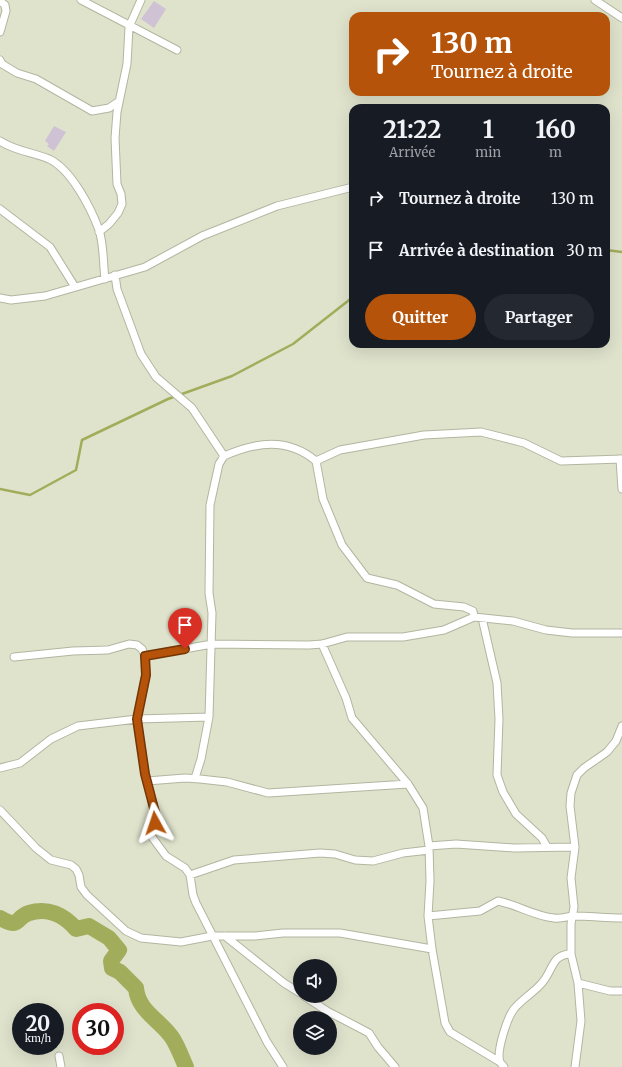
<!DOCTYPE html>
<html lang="fr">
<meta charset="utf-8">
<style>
:root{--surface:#171b24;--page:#242831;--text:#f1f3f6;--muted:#9ea1a6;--accent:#b45309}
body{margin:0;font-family:Merriweather,serif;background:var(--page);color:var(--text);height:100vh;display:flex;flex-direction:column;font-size:15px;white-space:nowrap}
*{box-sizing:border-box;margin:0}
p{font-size:13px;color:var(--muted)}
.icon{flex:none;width:22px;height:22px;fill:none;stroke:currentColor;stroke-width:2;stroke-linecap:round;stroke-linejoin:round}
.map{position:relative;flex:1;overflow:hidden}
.sheet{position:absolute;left:349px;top:104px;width:261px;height:244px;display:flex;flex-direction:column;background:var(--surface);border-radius:12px;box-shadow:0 4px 16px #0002}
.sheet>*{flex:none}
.banner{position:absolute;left:349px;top:12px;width:261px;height:84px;border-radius:12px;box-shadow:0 4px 16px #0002;background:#b45309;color:#fff;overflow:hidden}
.fabs{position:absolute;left:293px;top:959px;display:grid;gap:8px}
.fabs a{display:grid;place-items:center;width:44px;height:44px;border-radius:50%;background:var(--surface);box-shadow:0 4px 16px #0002;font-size:20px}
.speed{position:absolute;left:12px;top:1003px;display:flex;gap:8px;font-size:20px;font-weight:700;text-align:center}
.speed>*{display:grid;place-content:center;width:52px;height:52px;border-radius:50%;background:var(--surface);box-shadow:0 4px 16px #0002;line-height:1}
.speed small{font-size:10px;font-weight:400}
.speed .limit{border:6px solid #d22;background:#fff;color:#111}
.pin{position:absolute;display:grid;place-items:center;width:34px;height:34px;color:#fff;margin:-41px -17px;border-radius:50% 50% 50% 0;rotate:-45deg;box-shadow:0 0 4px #0007}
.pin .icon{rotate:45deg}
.me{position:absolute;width:44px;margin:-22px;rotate:355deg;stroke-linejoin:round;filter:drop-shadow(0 0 3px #0008)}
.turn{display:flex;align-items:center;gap:14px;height:84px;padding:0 16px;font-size:18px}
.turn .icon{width:52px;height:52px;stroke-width:2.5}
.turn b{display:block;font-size:28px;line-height:34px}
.eta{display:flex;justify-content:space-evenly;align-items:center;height:68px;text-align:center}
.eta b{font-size:24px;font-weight:700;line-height:28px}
.action{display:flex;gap:8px;margin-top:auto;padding:8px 16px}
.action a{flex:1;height:46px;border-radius:24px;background:var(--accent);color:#fff;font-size:16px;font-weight:700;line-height:46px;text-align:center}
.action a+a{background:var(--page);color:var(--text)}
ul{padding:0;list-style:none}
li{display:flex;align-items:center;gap:12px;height:52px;padding:0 16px}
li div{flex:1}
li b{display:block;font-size:15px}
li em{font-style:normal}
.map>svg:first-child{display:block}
</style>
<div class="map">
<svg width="622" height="1067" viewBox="0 0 622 1067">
<rect width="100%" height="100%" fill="#dfe3cc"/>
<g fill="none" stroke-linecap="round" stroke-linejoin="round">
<!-- stream -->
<path stroke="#a2ad5b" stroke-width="2.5" d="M606,250L622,252
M0,489L30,495L76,470L82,440L168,399L232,376L293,344L353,297"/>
<!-- river -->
<path stroke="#a2ad5b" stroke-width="16" d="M0,918C21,930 15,917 29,913C48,907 64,915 76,929L89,926L109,938L119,950L111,961L112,968L120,972L136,988C138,1012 162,1021 173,1039C178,1047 182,1058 186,1067"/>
</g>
<!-- building -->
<path fill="#d0c2d5" d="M154,1L166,9L154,28L141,19Z
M54,126L66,132L54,151L47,146L49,144L45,141Z"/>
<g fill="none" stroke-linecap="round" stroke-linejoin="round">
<defs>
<path id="street" d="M81,0L177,50
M595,0L622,18
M0,1L5,5L6,11L0,32
M0,60L2,64L17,73L36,79L92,111L109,108L118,102
M0,141C15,151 32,152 49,159C71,169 91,208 99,230C104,245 103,264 105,279
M0,209L50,247L75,287
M99,232L109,224L118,213L122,204L121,194L117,184L115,138L117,112L127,64L129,27L141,0
M115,275L117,289L141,354L156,377L192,408L224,456C256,442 287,437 316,461L323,499L342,545L367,578L397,585L434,604L464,607L473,611L474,617L513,621L546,630L572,633H622
M0,298L11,300L45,296L145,267L202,236L277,206L353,187
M620,459L622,489
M316,461L340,450L424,435L481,432L524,443L561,461L622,459
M482,618L497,683L499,719L497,775L503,792L516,814L542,838L547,847
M322,644L346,698L352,718L408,784L423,808L429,846L430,881L428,916L432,949
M145,656L212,644L309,645L322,644L347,637H403L444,630L474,617
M14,657L73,651L108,650L129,644L137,645L142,649L145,656L146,675L137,719L145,773L156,816L151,832L152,837L166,856L185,868L190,875L193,895L196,903L267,1042L283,1067
M0,768L20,763L51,739L78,726L137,719L209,717
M195,778L201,759L209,717L212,613L209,593L210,505L219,464L224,456
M147,781L185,778L200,779L227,782L268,793L408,784
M0,810L36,848L51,860L71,865L76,869L79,875L81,887L87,895L126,931L141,938L181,942L212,936H255L283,933H340L432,949L445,1023L450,1032L500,1062
M429,846L456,844L514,848L575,847
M190,875L234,860L320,853L335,854L355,860L373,861L403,853L429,850
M428,916L480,911L498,901C518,905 534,916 554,918C560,919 566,917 572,916C589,916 606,918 622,918
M225,936L284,983L300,993
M571,954L578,983L610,991H622
M304,996L327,1011L369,1033L378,1047L395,1067
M59,1056L61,1067
M504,1067C503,1065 501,1064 500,1062C496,1052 507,1018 514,1009C521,1000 533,993 541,984C553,972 551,954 571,954V924L574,907L571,878L575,847L570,806L571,793L577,775L584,768L607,752L616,741L622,726
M575,1067L581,1021L578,983"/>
</defs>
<!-- street casing -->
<use href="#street" stroke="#b2b6a0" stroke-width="9"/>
<!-- street -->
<use href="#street" stroke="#fff" stroke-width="7"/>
</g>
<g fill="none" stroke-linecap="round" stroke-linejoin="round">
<defs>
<path id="route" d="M155,823L156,816L145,774L137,719L146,675L145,656L185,649"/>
</defs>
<!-- route casing -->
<use href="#route" stroke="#753606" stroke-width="10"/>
<!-- route -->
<use href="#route" stroke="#b45309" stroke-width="7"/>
</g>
</svg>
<div class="fabs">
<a><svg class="icon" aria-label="sound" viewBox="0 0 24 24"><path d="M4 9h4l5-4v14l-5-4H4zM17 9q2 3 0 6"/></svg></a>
<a><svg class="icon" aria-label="layers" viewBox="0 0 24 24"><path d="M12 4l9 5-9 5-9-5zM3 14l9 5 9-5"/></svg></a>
</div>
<div class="speed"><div>20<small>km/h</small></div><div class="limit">30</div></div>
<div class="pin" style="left:185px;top:649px;background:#d93025"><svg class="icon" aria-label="arrive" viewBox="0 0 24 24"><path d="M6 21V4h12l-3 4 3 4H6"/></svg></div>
<svg class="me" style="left:155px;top:823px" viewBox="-20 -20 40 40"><path d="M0-17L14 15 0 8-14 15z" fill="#b45309" stroke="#fff" stroke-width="4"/></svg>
<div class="banner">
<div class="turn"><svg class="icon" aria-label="right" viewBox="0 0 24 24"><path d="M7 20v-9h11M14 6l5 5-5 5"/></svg><div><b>130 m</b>Tournez à droite</div></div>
</div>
<section class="sheet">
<div class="eta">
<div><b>21:22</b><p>Arrivée</p></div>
<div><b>1</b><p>min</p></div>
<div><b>160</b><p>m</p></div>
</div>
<ul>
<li><svg class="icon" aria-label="right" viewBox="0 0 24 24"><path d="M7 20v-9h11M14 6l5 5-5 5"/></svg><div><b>Tournez à droite</b></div><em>130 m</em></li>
<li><svg class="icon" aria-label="arrive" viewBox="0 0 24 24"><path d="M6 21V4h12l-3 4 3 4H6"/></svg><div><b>Arrivée à destination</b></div><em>30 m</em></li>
</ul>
<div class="action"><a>Quitter</a><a>Partager</a></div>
</section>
</div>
